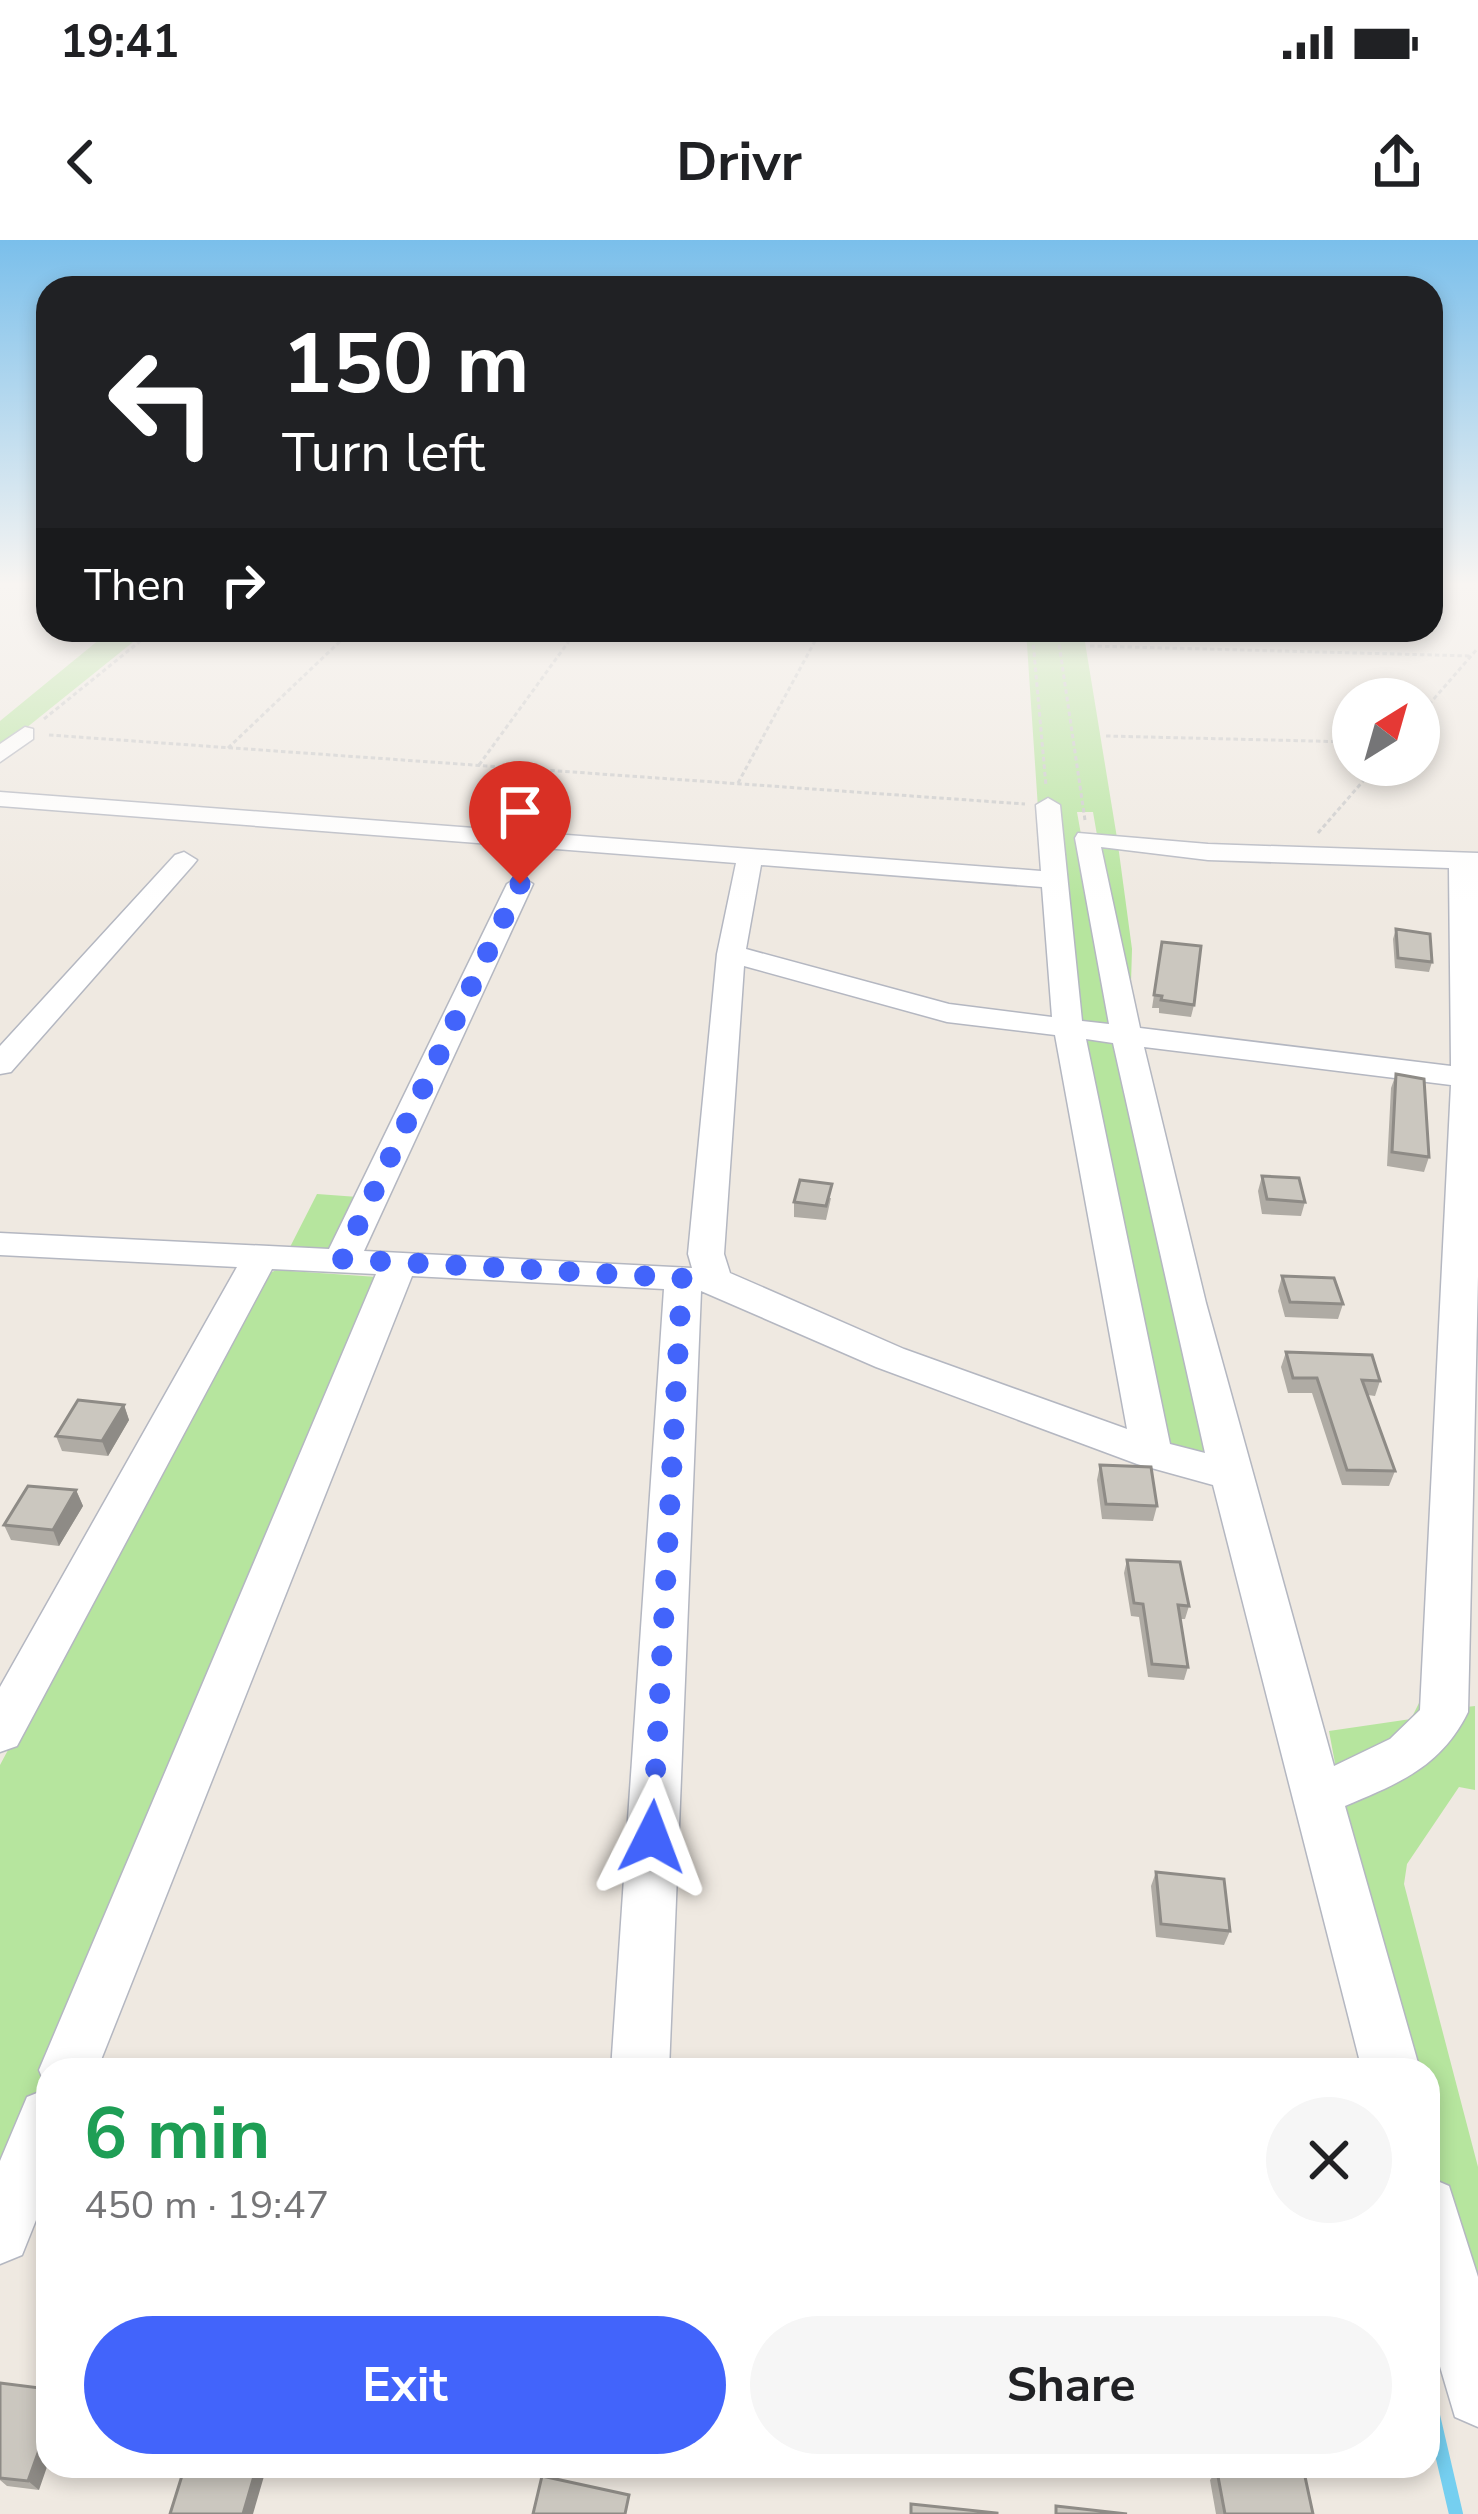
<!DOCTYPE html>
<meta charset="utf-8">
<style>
:root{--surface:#fff;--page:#f6f6f6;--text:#202124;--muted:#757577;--accent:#4264fb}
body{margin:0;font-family:"Nunito Sans",sans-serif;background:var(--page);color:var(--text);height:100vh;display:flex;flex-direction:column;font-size:45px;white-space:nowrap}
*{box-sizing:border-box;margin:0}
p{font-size:39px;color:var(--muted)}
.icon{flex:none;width:66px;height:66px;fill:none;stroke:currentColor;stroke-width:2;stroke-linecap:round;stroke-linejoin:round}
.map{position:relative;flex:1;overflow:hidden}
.drawer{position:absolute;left:36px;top:1818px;width:1404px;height:420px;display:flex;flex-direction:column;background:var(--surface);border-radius:36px;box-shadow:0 6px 18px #0003}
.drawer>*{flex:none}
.hud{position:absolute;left:36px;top:36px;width:1407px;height:366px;border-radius:36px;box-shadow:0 6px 18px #0003;background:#202124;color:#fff;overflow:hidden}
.needle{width:78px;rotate:37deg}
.buttons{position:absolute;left:1332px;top:438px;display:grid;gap:24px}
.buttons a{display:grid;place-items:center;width:108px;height:108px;border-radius:50%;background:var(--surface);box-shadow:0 6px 18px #0003;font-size:60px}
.pin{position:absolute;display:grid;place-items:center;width:102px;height:102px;color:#fff;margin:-123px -51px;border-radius:50% 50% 50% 0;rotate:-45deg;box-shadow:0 0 12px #0007}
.pin .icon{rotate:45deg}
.me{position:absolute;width:132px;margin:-66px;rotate:3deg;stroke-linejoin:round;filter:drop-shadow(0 0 9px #0008)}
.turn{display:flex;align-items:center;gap:42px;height:252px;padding:0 48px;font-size:54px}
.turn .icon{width:156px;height:156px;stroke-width:2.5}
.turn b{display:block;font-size:84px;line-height:102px}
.then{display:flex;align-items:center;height:114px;padding:0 48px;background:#0003;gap:24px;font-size:45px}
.round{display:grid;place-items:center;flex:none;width:126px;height:126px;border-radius:63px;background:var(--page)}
.overview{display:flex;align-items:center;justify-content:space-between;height:204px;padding:0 48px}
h1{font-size:72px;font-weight:700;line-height:90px;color:#1e9e55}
.action{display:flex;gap:24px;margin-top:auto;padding:24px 48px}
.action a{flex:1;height:138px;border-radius:72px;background:var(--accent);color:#fff;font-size:48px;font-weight:700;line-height:138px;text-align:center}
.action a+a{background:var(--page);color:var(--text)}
.status{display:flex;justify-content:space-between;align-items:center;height:84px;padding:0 60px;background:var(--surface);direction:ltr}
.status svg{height:33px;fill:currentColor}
header{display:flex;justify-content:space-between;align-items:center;height:156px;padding:0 48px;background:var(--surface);font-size:54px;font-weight:700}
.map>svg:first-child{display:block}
</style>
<div class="status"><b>19:41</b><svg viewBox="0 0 49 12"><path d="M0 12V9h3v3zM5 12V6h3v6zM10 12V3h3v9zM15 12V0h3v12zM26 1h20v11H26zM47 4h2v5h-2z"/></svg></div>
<header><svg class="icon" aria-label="back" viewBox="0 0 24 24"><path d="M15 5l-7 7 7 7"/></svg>Drivr<svg class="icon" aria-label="share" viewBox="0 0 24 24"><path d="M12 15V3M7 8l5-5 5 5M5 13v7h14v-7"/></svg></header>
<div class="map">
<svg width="1478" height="2274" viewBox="0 0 1478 2274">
<rect width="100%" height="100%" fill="#efe9e1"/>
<!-- green -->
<path fill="#b6e59e" d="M111,390H148L0,509V481Z
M1026,390H1083L1117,598L1097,595L1093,572H1077L1115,787L1076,782L1038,568Z
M1094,601L1118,605L1132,709L1131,743L1121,742Z
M1077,792L1114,797L1216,1222L1162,1209Z
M317,954L358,957L332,1012L289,1009Z
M276,1030L377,1037L48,1830V1847L0,1962V1525L261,1038Z
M1426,1449L1431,1474L1337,1534L1329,1491L1411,1479Z
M1475,1466V1550L1459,1547L1407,1624L1404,1644L1478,1927V2088L1428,1907V1830H1407L1336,1576L1345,1557L1457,1468Z"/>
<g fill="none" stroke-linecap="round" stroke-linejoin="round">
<!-- stream -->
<path stroke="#75cff0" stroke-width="14" d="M1428,2154L1456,2274"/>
<defs>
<path id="minor" d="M25,487L33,489V499L0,522V504Z
M0,552L1041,631L1036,565L1048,558L1060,565L1082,781L1109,784L1075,598L1078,593L1208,604L1478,613V1036L1468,1472C1441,1527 1399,1543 1345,1566L1420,1830H1362L1213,1245L1137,1224L876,1127L701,1051L669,1830H611L664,1049L412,1036L97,1830H48V1950L22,2015L0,2024V1921L27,1857L47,1849L39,1830L376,1034L272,1029L17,1506L0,1512V1447L237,1027L0,1015V993L329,1009L507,644L520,636L533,644L364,1011L692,1028L688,1014L717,714L736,623L0,566ZM1101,607L1208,620L1449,628L1451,826L1140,788ZM761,625L1042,647L1052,777L949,764L746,709ZM744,726L947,782L1055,795L1127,1189L904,1109L730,1033L724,1014ZM1086,799L1113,803L1205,1213L1170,1204ZM1144,807L1451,845L1420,1470L1390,1499L1334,1526L1206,1063Z
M184,612L197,620L193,625L11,832L0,834V806L175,615Z
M1428,1937L1449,1946L1478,2037V2187L1455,2177L1428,2086Z"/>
</defs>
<!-- minor casing -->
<use href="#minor" stroke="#b4b7c1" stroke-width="3"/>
<!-- path -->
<path stroke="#c9c9c9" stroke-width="3" stroke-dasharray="4.5 3" stroke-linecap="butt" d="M1467,343L1478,344
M1032,390L1046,546
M1057,390L1085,580
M1090,406L1471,416
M1419,476L1478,408
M44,479L154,390
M49,495L1025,564
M1106,496L1353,502
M228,508L352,390
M479,525L577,390
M738,543L821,390
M1318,593L1377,525"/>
<!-- minor -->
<use href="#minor" fill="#fff" fill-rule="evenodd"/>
</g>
<!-- wall -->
<path fill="#afaba4" d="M1396,689L1432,722L1429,732L1395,728L1393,699Z
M1162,702L1194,765L1191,777L1159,773V768H1152Z
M1396,834L1429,917L1424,932L1387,926L1391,848Z
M1262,936L1305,962L1301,976L1262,974L1258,951Z
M831,958L826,980L794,977V962Z
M1282,1036L1343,1064L1338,1079L1285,1077L1278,1051Z
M1286,1112L1380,1141L1375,1156L1368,1155L1395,1231L1389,1246L1342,1245L1312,1153H1288L1281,1127Z
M124,1165L129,1180L108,1216L62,1211L56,1196Z
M1100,1225L1157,1266L1153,1281L1102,1279L1097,1240Z
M76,1250L83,1266L59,1306L11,1300L4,1285Z
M1127,1320L1189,1366L1185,1379H1180L1188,1427L1184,1440L1148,1437L1139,1377L1131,1376L1124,1333Z
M1156,1632L1230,1691L1224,1705L1156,1697L1151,1646Z
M0,2143L39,2250L7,2246L0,2240Z
M1217,2231L1313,2274H1216L1210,2240Z"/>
<!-- shaded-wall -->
<path fill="#8e8b86" d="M124,1165L129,1180L108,1216L102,1201Z
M76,1250L83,1266L59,1306L53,1290Z
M48,2185V2224L39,2250L28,2241Z
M257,2226H267L253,2274H243Z"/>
<!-- building -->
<path fill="#cbc7bf" stroke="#8e8b86" stroke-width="3" d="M1396,689L1430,694L1432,722L1398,718Z
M1162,702L1201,706L1194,765L1161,760L1162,756L1154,755Z
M1396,834L1424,839L1429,917L1392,912Z
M1262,936L1299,938L1305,962L1267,959Z
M800,940L832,944L826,966L794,962Z
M1282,1036L1334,1038L1343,1064L1290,1062Z
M1286,1112L1372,1115L1380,1141L1362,1140L1395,1231L1347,1230L1317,1138H1293Z
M78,1160L124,1165L102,1201L56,1196Z
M1100,1225L1151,1227L1157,1266L1106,1264Z
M28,1246L76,1250L53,1290L4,1285Z
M1127,1320L1180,1322L1189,1366L1178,1365L1188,1427L1152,1424L1143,1364L1134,1363Z
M1156,1632L1224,1639L1230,1691L1161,1684Z
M0,2143L48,2149V2185L28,2241L0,2238Z
M185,2226H257L243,2274H170Z
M1217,2231L1304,2232L1313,2274H1225Z
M542,2236L629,2255L625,2274H533Z
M911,2264L997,2273V2274H911Z
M1056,2266L1127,2274H1056Z"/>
<!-- sky -->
<linearGradient id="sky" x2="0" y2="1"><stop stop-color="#7abfeb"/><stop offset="0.52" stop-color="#f8f5f2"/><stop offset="1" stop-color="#f8f5f2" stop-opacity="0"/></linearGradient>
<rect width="1478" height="662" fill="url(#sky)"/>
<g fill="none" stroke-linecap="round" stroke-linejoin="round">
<!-- route -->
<path stroke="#4264fb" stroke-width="21" stroke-dasharray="0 37.8" d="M520,644L342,1019L682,1038L652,1597"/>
</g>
</svg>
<div class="buttons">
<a><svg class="needle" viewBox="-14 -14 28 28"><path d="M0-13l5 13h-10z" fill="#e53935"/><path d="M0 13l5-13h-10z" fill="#757577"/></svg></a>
</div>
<div class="pin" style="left:520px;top:644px;background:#d93025"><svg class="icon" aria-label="arrive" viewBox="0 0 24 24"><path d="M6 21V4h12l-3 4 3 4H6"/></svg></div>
<svg class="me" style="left:652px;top:1597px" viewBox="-20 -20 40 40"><path d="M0-17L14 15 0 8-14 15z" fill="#4264fb" stroke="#fff" stroke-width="4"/></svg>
<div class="hud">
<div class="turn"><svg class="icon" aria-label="left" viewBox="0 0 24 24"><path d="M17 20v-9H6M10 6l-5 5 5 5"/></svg><div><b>150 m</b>Turn left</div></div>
<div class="then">Then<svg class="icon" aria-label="right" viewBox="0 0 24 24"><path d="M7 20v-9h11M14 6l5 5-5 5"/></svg></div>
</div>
<section class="drawer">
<div class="overview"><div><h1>6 min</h1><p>450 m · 19:47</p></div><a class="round"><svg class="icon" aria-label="close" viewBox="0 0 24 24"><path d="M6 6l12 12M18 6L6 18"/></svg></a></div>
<div class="action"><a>Exit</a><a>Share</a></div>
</section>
</div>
